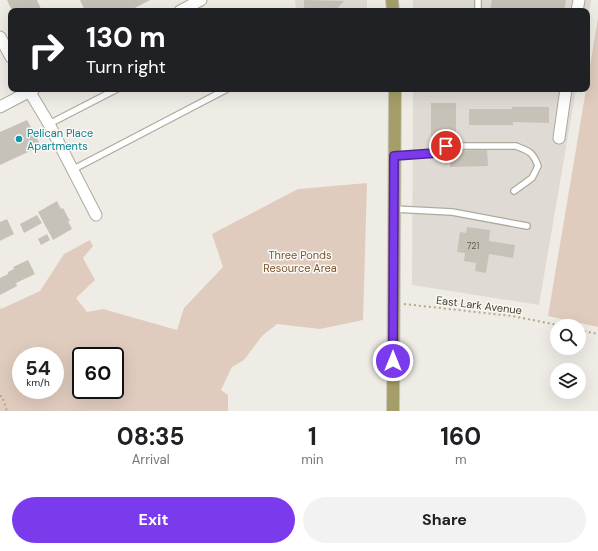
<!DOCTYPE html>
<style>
:root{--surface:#fff;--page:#f2f2f2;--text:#202124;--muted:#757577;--accent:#7c3aed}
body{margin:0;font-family:"DM Sans",sans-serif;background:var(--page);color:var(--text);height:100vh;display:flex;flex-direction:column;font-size:15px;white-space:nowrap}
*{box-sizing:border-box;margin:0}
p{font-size:13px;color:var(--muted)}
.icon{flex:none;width:22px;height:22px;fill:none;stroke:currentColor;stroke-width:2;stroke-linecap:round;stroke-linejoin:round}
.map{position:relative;height:411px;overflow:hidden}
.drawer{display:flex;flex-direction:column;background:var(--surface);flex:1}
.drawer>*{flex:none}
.top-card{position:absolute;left:8px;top:8px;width:582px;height:84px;border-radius:8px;box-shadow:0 4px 16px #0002;background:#202124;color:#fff;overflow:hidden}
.tools{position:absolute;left:550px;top:319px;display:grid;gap:8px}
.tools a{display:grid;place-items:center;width:36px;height:36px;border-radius:50%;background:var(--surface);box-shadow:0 4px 16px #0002;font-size:20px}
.speed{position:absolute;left:12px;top:347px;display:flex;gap:8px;font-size:20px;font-weight:700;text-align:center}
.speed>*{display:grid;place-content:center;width:52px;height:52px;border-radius:50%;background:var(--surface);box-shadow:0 4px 16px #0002;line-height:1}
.speed small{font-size:10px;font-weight:400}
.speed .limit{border:2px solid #111;border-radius:6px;background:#fff;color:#111}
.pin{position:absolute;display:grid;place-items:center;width:34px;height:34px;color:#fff;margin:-17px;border:2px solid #fff;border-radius:50%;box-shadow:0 1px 4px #0007}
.me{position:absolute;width:44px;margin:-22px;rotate:0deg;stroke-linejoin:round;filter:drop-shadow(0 0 3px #0008)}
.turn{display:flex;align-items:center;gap:14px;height:84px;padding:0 12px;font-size:18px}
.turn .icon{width:52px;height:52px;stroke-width:2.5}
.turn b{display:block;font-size:28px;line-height:34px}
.eta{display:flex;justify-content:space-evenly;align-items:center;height:68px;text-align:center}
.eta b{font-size:24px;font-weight:700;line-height:28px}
.primary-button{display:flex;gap:8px;margin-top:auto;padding:8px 12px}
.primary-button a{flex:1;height:46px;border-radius:24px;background:var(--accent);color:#fff;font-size:16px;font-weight:700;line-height:46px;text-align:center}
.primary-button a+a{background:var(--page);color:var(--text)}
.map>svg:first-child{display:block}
</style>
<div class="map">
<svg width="598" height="411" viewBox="0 0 598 411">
<rect width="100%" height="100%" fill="#efece6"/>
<!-- built -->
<path fill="#dfdbd4" d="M295,0H367V11H296Z
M413,0H591L587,25V11H413Z
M413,89H576L539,305L412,285Z"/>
<!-- green -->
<path fill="#e0ccbe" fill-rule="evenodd" d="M598,18V327L548,316Z
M367,183L363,320L320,329L277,324L262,336L244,360L232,367L221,390L228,395V411H0V307L1,309L40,291L64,254L90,240L93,246L83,258L95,280L76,298L87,312L103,309L177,330L184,308L223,267L212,234L298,189ZM21,356H55V390H21ZM81,356H115V390H81Z"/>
<!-- building -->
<path fill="#c7c2b7" d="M7,0H37L42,11H12Z
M80,0H150L129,11H85Z
M304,0L344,1L335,11H304Z
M492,0H566L564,11H490Z
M431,103H456V140H431Z
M512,107H549V123L513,122V125H469V109H512Z
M27,120L41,146L0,165V132Z
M487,150L488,166L450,167L449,151Z
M57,201L61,209L63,208L70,221H68L72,229L53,240L38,212Z
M37,215L42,223L24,233L20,224Z
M7,219L14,234L0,241V222Z
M467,227L490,230L489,241L515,245L513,258L489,254L486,273L475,271L476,263L464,261L465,253L457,252L460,232L466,233Z
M47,234L50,240L41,245L38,239Z
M28,260L35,274L16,283L17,286L0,295V278L8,274V272L14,269L13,267Z"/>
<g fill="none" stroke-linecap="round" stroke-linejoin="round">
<defs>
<path id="lane" d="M478,0V11
M49,124L117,89
M394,156L436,153L446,146H516C529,151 533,152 538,166L532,178L514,191
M72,170L227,89
M394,209L452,212L527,226"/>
<path id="street" d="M180,11L201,0
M577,11L579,0
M0,37L11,57
M28,89L49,124L96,215
M0,107L34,89
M559,138L566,89"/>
<path id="primary" d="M392,0L393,11
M393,411L395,89"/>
</defs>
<!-- lane casing -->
<use href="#lane" stroke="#adaa9c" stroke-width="8"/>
<!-- street casing -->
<use href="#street" stroke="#adaa9c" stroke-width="13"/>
<!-- primary casing -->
<use href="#primary" stroke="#cac9c1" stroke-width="14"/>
<!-- path -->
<path stroke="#b3ab85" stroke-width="2" stroke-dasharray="2 3" stroke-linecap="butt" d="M404,304L512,316L563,326
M579,330L598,334
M0,396H2L7,411"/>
<!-- lane -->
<use href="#lane" stroke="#fff" stroke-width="5.5"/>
<!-- street -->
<use href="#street" stroke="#fff" stroke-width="11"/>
<!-- primary -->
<use href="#primary" stroke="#a59e69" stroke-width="12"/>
</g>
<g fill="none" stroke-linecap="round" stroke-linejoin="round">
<defs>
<path id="route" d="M393,361L394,156L436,153L446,146"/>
</defs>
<!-- route casing -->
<use href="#route" stroke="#51269a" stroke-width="10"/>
<!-- route -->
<use href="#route" stroke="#7c3aed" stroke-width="7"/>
</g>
<!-- markers -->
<circle fill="#0f9aa8" stroke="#fbf9f7" stroke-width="1.5" cx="19" cy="139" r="4"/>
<g text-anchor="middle" stroke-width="3" stroke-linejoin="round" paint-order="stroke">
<!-- number labels -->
<g font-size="9" fill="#635f48">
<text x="473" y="249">721</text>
</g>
<!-- culture labels -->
<g font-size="11" fill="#0d838f" stroke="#fbf9f7" text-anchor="start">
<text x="27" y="137">Pelican Place<tspan x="27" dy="13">Apartments</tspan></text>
</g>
<!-- park labels -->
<g font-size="11" fill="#7a552c" stroke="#fbf9f7">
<text x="300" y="259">Three Ponds<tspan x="300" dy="13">Resource Area</tspan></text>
</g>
<!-- street labels -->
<g font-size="11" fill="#423e23" stroke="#fbf9f7">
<text transform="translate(479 305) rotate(7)" y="4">East Lark Avenue</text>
</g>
</g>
</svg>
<div class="tools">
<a><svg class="icon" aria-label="search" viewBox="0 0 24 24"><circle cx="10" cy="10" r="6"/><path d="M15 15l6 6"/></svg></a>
<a><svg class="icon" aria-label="layers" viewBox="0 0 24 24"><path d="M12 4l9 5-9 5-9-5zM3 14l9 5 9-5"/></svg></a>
</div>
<div class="speed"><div>54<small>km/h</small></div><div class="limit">60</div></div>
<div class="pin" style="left:446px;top:146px;background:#d93025"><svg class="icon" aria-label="arrive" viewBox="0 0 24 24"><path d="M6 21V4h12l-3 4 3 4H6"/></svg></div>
<svg class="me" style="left:393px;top:361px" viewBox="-20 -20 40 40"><circle r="17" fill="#7c3aed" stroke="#fff" stroke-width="3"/><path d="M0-11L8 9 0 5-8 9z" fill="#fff"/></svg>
<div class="top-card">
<div class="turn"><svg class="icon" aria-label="right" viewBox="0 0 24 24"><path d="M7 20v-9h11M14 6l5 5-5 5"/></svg><div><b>130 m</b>Turn right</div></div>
</div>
</div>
<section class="drawer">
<div class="eta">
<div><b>08:35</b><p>Arrival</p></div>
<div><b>1</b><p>min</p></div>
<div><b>160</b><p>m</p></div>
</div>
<div class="primary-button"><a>Exit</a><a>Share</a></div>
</section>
